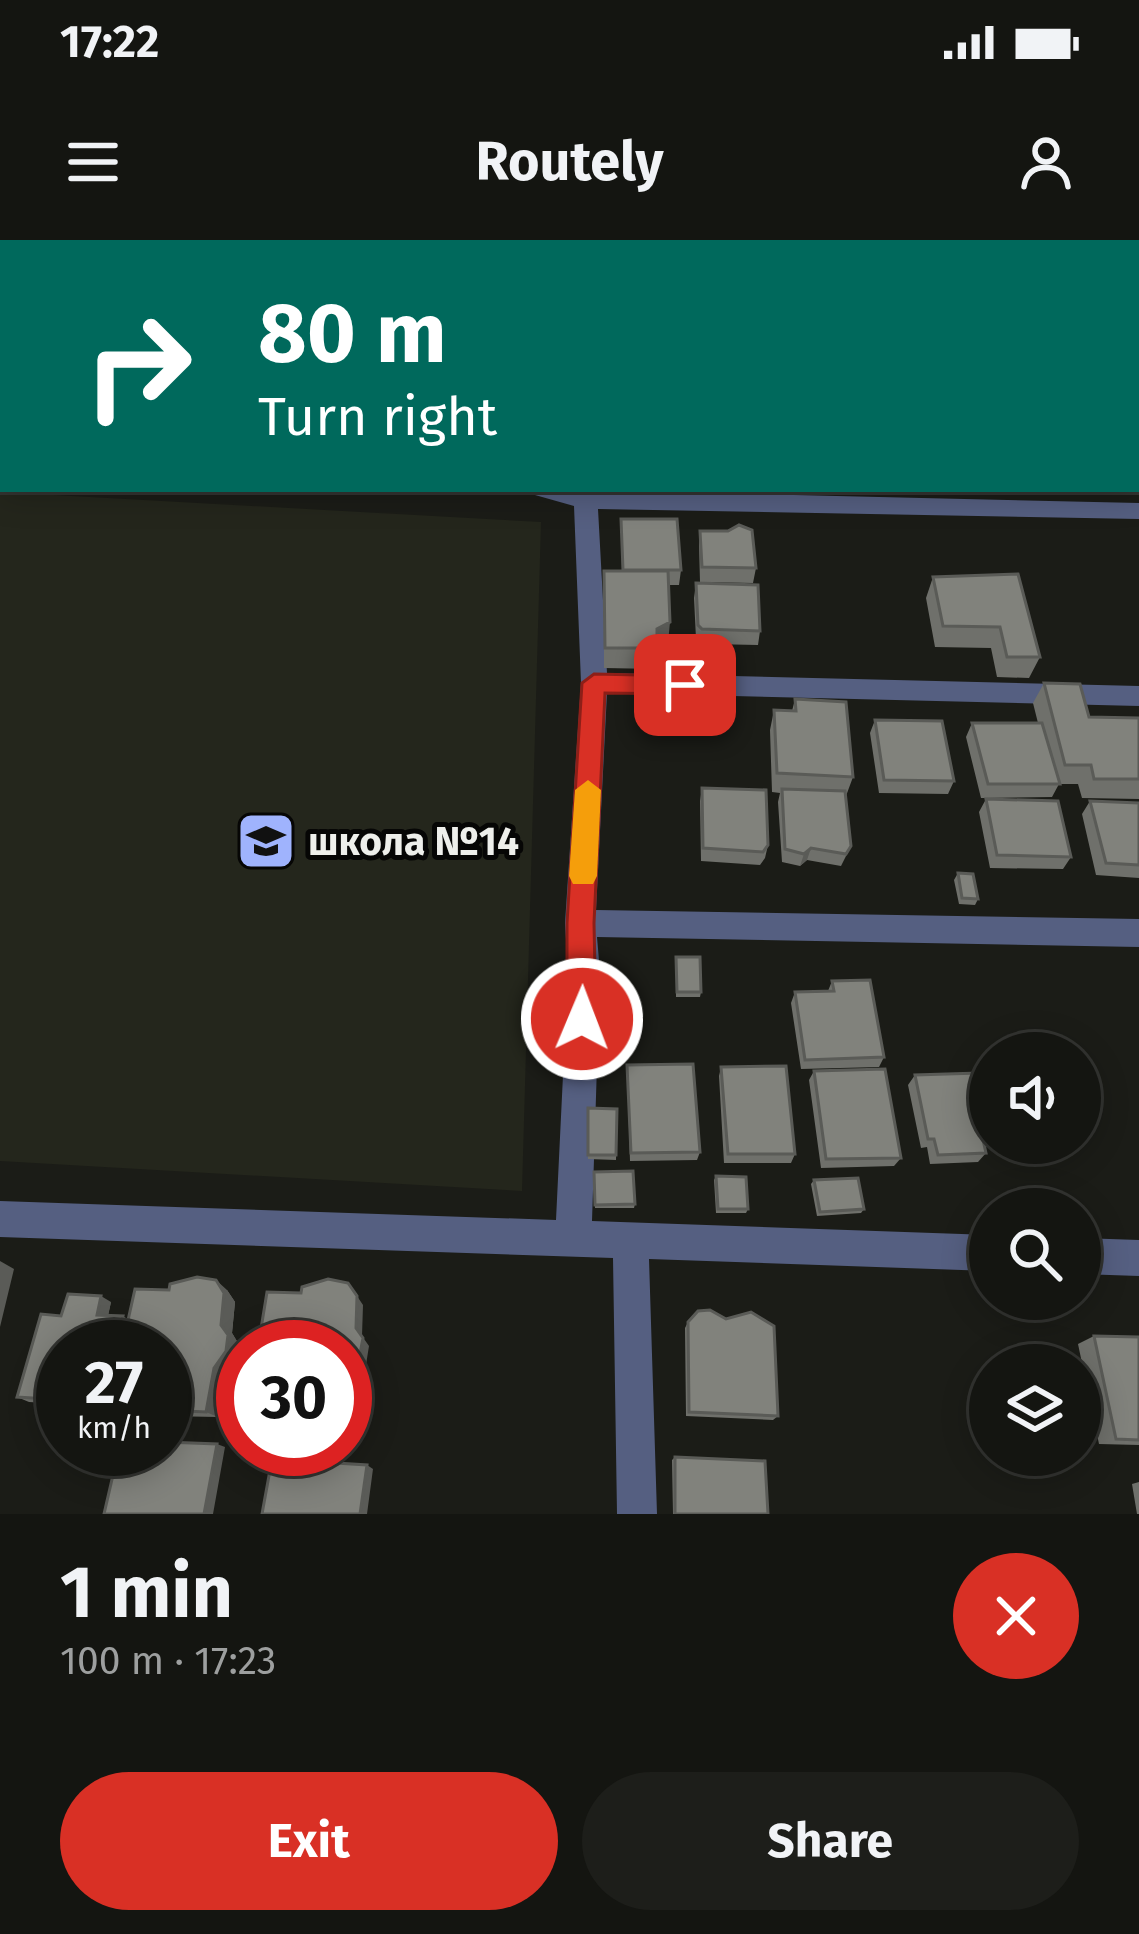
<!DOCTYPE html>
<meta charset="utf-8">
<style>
:root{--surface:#141511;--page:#1d1e1a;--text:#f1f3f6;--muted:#9d9f9f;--line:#333431;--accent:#d93025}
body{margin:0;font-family:"Fira Sans",sans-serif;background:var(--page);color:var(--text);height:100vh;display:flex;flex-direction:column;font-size:45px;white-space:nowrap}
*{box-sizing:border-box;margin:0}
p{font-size:39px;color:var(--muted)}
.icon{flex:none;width:66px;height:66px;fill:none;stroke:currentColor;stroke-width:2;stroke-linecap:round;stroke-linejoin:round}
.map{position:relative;height:1274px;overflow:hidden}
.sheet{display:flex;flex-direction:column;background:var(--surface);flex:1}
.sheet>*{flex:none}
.hud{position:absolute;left:0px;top:0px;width:1140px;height:252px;box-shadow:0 6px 30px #0003,0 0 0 3px var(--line);background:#00695c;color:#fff;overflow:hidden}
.tools{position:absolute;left:969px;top:792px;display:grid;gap:24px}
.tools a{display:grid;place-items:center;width:132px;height:132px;border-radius:50%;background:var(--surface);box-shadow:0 6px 30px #0003,0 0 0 3px var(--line);font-size:60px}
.speed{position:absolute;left:36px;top:1080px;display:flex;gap:24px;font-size:60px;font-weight:700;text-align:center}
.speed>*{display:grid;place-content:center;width:156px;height:156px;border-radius:50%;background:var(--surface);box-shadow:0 6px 30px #0003,0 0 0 3px var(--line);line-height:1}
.speed small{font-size:30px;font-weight:400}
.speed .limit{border:18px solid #d22;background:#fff;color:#111}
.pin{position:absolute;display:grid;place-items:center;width:102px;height:102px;color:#fff;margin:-51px;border-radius:24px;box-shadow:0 6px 18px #0006}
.me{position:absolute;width:132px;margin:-66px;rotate:1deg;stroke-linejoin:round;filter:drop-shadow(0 0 9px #0008)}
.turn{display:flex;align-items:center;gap:42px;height:252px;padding:0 60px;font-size:54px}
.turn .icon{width:156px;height:156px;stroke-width:2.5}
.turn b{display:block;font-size:84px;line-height:102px}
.round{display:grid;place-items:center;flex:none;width:126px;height:126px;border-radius:63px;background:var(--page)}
.summary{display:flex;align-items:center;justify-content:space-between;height:204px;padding:0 60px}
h1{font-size:72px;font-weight:700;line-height:90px}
.button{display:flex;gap:24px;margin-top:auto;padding:24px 60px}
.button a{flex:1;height:138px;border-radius:72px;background:var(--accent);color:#fff;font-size:48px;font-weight:700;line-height:138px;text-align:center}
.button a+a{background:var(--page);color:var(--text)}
.status{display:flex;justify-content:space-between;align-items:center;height:84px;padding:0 60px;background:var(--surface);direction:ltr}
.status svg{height:33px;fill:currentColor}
header{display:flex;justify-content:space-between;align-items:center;height:156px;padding:0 60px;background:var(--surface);font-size:54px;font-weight:700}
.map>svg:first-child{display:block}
</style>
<div class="status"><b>17:22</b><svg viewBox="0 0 49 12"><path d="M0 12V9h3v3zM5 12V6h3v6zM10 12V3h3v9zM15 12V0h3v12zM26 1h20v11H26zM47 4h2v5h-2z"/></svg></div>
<header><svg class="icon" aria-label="menu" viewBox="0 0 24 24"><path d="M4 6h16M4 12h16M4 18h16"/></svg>Routely<svg class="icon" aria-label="person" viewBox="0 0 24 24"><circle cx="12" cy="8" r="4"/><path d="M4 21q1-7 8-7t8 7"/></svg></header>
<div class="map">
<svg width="1139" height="1274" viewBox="0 0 1139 1274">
<rect width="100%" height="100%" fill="#1b1c17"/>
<!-- built -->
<path fill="#24261c" d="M0,252L541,282L522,951L0,921Z"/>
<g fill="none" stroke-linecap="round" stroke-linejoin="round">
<!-- street -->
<path fill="#555f81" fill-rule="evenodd" d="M1004,0H1025L1027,3H1006Z
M1137,29H1139V41H1137Z
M0,37H3V49H0Z
M1137,100H1139V114H1137Z
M1137,198H1139V212H1137Z
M0,199H3V213H0Z
M531,249L1139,263V279L598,269L607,433L1139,446V466L607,453L596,670L1139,679V707L597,697L600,732L592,981L990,995V1031L649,1019L657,1274H617L613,1018L0,997V961L556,980L568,732L565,683L581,443L574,266L535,255Z
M1080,998L1139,1000V1036L1080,1034Z"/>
</g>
<!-- wall -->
<path fill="#6f706b" d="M653,0H720V3H654Z
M1048,0H1110L1109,3H1049Z
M1137,38H1139V83L1137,81Z
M1007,249H1061L1060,251Z
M621,279L681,330L679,345H668V403L657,408L656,429L604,428V331H622Z
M700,291L756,328L753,343L700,342L699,305Z
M933,337L1040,417L1029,438L997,437L991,408L935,407L926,358Z
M696,343L760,391L758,405L709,404L710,428H691L690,401H698L696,399L694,358Z
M1044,443L1089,477L1139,478V559L1082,558L1078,544H1059L1052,557L981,558L966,497L972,483H1038L1033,463Z
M795,459L853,537L846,556L851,606L841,626L807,620L800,626L782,622L778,562L780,553L772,552L770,490L774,470L792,471Z
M875,480L954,541L948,554L879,553L870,493Z
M702,548L768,605L765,618L760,625L701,621L700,561Z
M986,559L1071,617L1063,629L990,628L979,572Z
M1090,561L1139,563V638L1096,635L1082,574Z
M958,633L978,659L975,665L959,664L954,640Z
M676,717L701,752L700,757H676Z
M832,741L884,817L879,827L801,829L791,763L795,752L828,751Z
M627,825L700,912L697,920L630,921Z
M721,827L795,914L791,923H724L719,836Z
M814,831L901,918L894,926L821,928L809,840Z
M915,835L990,876V903H992L985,908L986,913L978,922L930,924L927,907L921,908L908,845Z
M588,868L617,869L616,920L588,919Z
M594,932L635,964L634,968H595Z
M716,936L748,969L746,973H716L714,940Z
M814,940L864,969L861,973L817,976L811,944Z
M227,1050L235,1062L232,1093L238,1103L237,1118L225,1134L218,1177L165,1176V1107H63V1164L29,1162L17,1157L61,1076L111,1062L108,1075L128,1079Z
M688,1082L778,1176L773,1180L686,1176L685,1088Z
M1094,1096L1139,1097V1205L1099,1204L1078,1104Z
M675,1217L768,1274H673L672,1220Z
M1139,1242V1274H1137L1132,1244Z"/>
<!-- shaded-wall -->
<path fill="#5a5b57" d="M944,0H967L944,3Z
M670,382L668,403L655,410L657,389Z
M811,608L807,620L800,626L804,614Z
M0,1021L14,1029L0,1087Z
M216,1040L227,1050L235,1062L232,1093L238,1103L237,1118L225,1134L218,1177L206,1172L221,1085Z
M101,1056L111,1062L107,1081L97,1075Z
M357,1056L363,1065L362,1096L369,1106L365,1131L358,1136L353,1179L346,1174L356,1088Z
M123,1076L132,1082L126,1107H115Z
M217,1204L225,1207L213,1274H204Z
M367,1225L373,1229L367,1274H360Z"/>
<!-- building -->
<path fill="#81827c" stroke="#5a5b57" stroke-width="3" d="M76,0H146L145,3H75Z
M150,0H181L180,3H150Z
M187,0H230V3H187Z
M251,0H305V3H250Z
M313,0H331L330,3H313Z
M334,0H389V3H334Z
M430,0H488H483V3H431Z
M496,0H523V3H497Z
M678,0H720V3H676Z
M733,0H752L753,3H734Z
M816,0H864V2H817Z
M0,44H3V79H0Z
M2,109L3,135L0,136V117Z
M621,279H677L681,330H623Z
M739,285L752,290L756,328L702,327L700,291H728Z
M604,331H668L670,382L657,389V408H605Z
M1018,334L1040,417H1007L1000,387L943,386L933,337Z
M696,343L758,345L760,391L702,389L698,385Z
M690,401H709L711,421H692Z
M1044,443L1080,444L1089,477L1139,478V539H1094L1091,525H1065Z
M795,459L846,462L853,537L777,533L774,470L796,471Z
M875,480L942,481L954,541L884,540Z
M972,483H1042L1060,544H988Z
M702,548L766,550L768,605L763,612L703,608Z
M782,549L845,551L851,606L846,614L811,608L804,614L785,609Z
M986,559L1058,561L1071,617L997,615Z
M1090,561L1139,563V625L1106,623Z
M958,633L973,634L978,659L962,658Z
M676,717H700L701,752H677Z
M870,740L884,817L805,820L795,752L834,751L832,741Z
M693,824L700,912L631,913L627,825Z
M786,826L795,914H728L721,827Z
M885,829L901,918L826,919L814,831Z
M979,833L990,876V900H983L986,913L938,915L934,899H928L915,835Z
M588,868L617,869L616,915H588Z
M633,931L635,964L595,965L594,932Z
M716,936L746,937L748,969H718Z
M858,938L864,969L820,972L814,940Z
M197,1037L216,1040L224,1053L221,1085L228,1095L226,1111L214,1128L206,1172L165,1170V1107H122L135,1049L169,1050L170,1044Z
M328,1039L348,1043L357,1056L356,1088L363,1098L358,1124L351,1130L346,1174L345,1107H258L267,1052L301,1053L302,1047Z
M68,1054L101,1056L97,1075L123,1076L115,1107H63V1160L17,1157L41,1074L61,1076Z
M710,1070L726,1079L751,1072L774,1086L778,1176L689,1172L688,1082L698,1071Z
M1094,1096L1139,1097V1200L1116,1199Z
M165,1202L217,1204L204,1274H104L119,1209H165Z
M675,1217L765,1221L768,1274H675Z
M272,1219L367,1225L360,1274H262Z"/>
<!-- route -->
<path fill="#d93025" stroke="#8d1f18" stroke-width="3" d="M594,434L685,436L697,445L685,454L605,453L594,683L596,779L592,789L582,793L571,789L567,779V683L582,443Z"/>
<!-- slow -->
<path fill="#f59e0b" d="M588,540L601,550L597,636L593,644H573L569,636L575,550Z"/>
<!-- icons -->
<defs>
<symbol id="school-square" viewBox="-11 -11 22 22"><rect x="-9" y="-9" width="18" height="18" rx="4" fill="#9fb3fd" stroke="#060605"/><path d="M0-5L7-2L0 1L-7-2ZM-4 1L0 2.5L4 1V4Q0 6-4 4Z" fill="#111"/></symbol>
</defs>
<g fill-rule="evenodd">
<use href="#school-square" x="233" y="568" width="66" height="66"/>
</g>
<g text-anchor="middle" stroke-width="10" stroke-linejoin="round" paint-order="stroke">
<!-- poi labels -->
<g font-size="39" font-weight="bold" fill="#eeefeb" stroke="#060605" text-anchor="start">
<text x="308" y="615">школа №14</text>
</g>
</g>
</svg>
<div class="tools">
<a><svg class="icon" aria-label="sound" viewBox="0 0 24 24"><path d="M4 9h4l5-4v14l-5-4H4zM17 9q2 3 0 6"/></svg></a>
<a><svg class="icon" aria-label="search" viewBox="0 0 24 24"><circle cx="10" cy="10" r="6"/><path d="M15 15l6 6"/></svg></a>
<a><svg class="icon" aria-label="layers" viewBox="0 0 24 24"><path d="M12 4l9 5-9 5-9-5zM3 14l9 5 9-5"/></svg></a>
</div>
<div class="speed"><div>27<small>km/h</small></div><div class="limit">30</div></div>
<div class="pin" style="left:685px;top:445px;background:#d93025"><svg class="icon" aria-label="arrive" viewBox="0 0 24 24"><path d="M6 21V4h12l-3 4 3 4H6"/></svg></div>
<svg class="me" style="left:582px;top:779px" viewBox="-20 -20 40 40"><circle r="17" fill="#d93025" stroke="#fff" stroke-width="3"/><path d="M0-11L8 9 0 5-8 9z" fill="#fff"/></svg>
<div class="hud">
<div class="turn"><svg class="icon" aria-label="right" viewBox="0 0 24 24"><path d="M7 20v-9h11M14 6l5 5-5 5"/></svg><div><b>80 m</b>Turn right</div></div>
</div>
</div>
<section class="sheet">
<div class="summary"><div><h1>1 min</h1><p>100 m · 17:23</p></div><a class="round" style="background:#d93025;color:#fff"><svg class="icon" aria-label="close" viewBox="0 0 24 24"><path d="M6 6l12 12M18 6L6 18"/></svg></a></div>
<div class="button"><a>Exit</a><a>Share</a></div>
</section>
